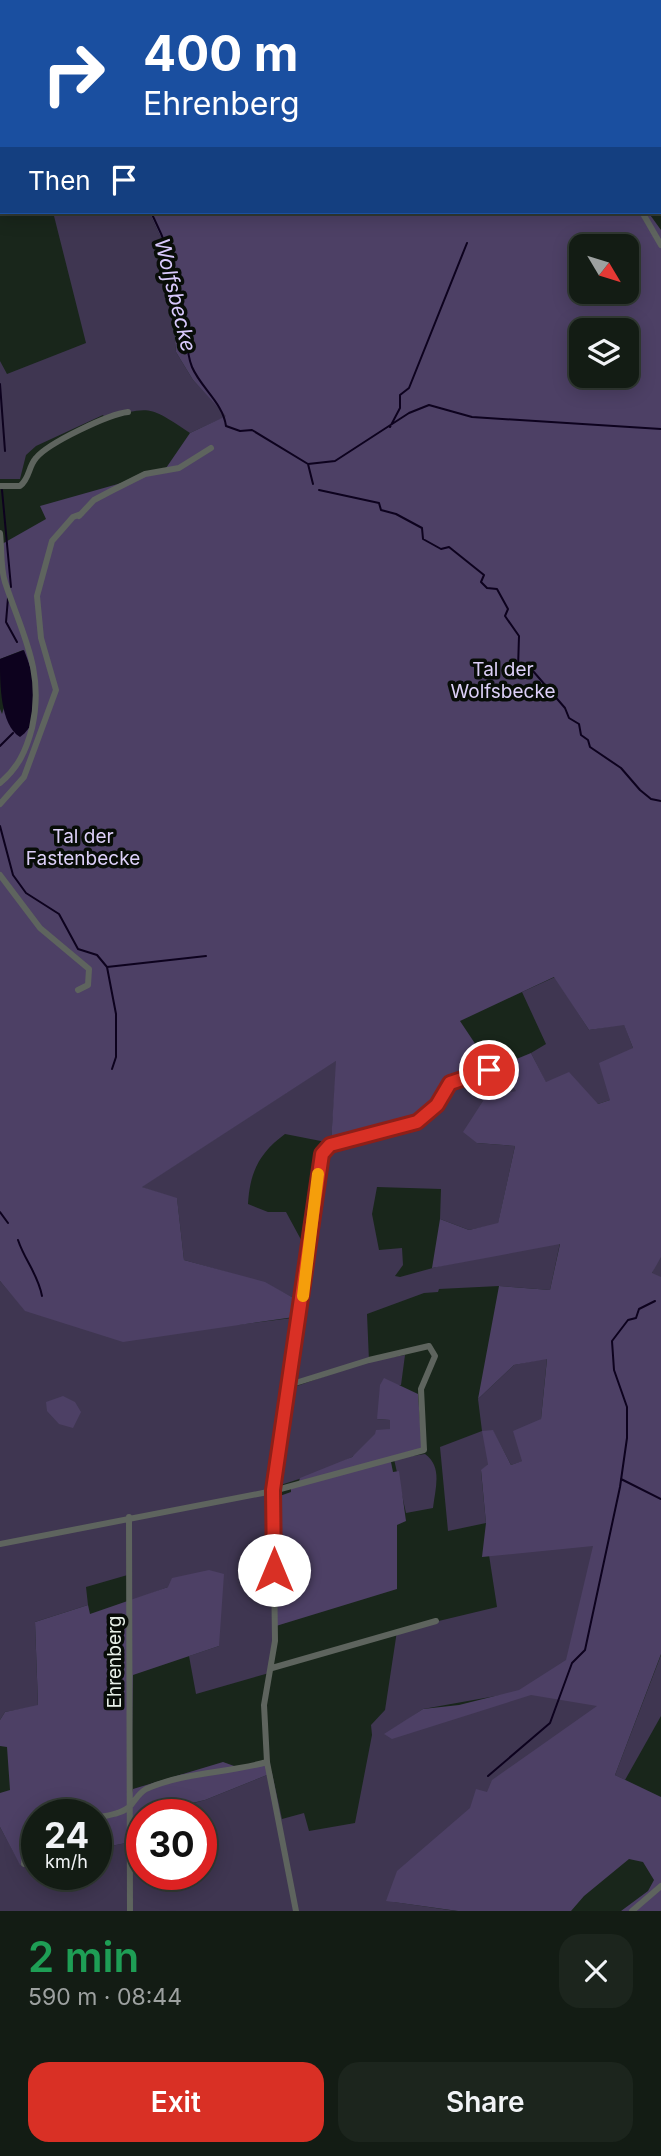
<!DOCTYPE html>
<meta charset="utf-8">
<style>
:root{--surface:#131c14;--page:#1c251d;--text:#f1f3f6;--muted:#9da1a0;--line:#323a34;--accent:#d93025}
body{margin:0;font-family:Inter,sans-serif;background:var(--page);color:var(--text);height:100vh;display:flex;flex-direction:column;font-size:26px;white-space:nowrap}
*{box-sizing:border-box;margin:0}
p{font-size:23px;color:var(--muted)}
.icon{flex:none;width:38px;height:38px;fill:none;stroke:currentColor;stroke-width:2;stroke-linecap:round;stroke-linejoin:round}
.map{position:relative;height:1911px;overflow:hidden}
.sheet{display:flex;flex-direction:column;background:var(--surface);flex:1}
.sheet>*{flex:none}
.banner{position:absolute;left:0px;top:0px;width:662px;height:214px;box-shadow:0 4px 18px #0003,0 0 0 2px var(--line);background:#1a4fa0;color:#fff;overflow:hidden}
.needle{width:46px;rotate:128deg}
.fabs{position:absolute;left:569px;top:234px;display:grid;gap:14px}
.fabs a{display:grid;place-items:center;width:70px;height:70px;border-radius:14px;background:var(--surface);box-shadow:0 4px 18px #0003,0 0 0 2px var(--line);font-size:35px}
.speed{position:absolute;left:21px;top:1799px;display:flex;gap:14px;font-size:35px;font-weight:700;text-align:center}
.speed>*{display:grid;place-content:center;width:91px;height:91px;border-radius:50%;background:var(--surface);box-shadow:0 4px 18px #0003,0 0 0 2px var(--line);line-height:1}
.speed small{font-size:18px;font-weight:400}
.speed .limit{border:10px solid #d22;background:#fff;color:#111}
.pin{position:absolute;display:grid;place-items:center;width:60px;height:60px;color:#fff;margin:-30px;border:4px solid #fff;border-radius:50%;box-shadow:0 2px 7px #0007}
.me{position:absolute;width:77px;margin:-38px;rotate:0deg;stroke-linejoin:round;filter:drop-shadow(0 0 5px #0008)}
.turn{display:flex;align-items:center;gap:24px;height:147px;padding:0 28px;font-size:32px}
.turn .icon{width:91px;height:91px;stroke-width:2.5}
.turn b{display:block;font-size:49px;line-height:60px}
.then{display:flex;align-items:center;height:66px;padding:0 28px;background:#0003;gap:14px;font-size:26px}
.round{display:grid;place-items:center;flex:none;width:74px;height:74px;border-radius:21px;background:var(--page)}
.headline{display:flex;align-items:center;justify-content:space-between;height:119px;padding:0 28px}
h1{font-size:42px;font-weight:600;line-height:52px;color:#1e9e55}
.primary-button{display:flex;gap:14px;margin-top:auto;padding:14px 28px}
.primary-button a{flex:1;height:80px;border-radius:21px;background:var(--accent);color:#fff;font-size:28px;font-weight:600;line-height:80px;text-align:center}
.primary-button a+a{background:var(--page);color:var(--text)}
.map>svg:first-child{display:block}
</style>
<div class="map">
<svg width="661" height="1911" viewBox="0 0 661 1911">
<rect width="100%" height="100%" fill="#19261b"/>
<!-- green -->
<path fill="#3f3651" fill-rule="evenodd" d="M53,212H149L166,249L176,352L193,380L227,416L190,433C149,406 152,406 105,418L103,415L36,446L26,455L20,479H0V361L7,374L86,343Z
M555,977L589,1030L624,1024L633,1048L610,1100L598,1104L546,1083L531,1053L546,1044L522,992Z
M337,1060L331,1143L285,1134C259,1153 250,1172 248,1204L268,1212H286L305,1247L323,1159L336,1142L492,1074L506,1076L517,1091L477,1143L515,1146L498,1224L469,1230L440,1219L441,1189L377,1187L372,1214L379,1250L402,1248L403,1265L395,1276L400,1277L440,1266L560,1243L550,1290L499,1286L439,1289L438,1292L424,1293L367,1314L369,1361L405,1355L401,1385L396,1386L377,1419L390,1420V1429C373,1435 365,1450 350,1458C327,1470 301,1479 277,1486L291,1391L294,1387L366,1362L288,1387L273,1491L272,1653L269,1673L196,1694L189,1656L219,1646L168,1587L131,1601V1574L86,1587L88,1605L35,1622L38,1706L5,1712L0,1720V1281L26,1311L236,1325L300,1317L303,1303L265,1283L184,1260L177,1199L141,1187Z
M661,1251V1302L619,1711L394,1902L456,1911H0V1827L20,1864L37,1861V1874H96V1849L126,1843L138,1818L142,1817V1874H201V1815H148L205,1800L272,1773L282,1819L304,1813L309,1831L355,1823L372,1735L371,1725L385,1710L397,1631L497,1607L489,1555L539,1550ZM507,1694L385,1735L423,1709Z
M547,1358L541,1419L523,1461L511,1465L493,1431L488,1464L481,1471L486,1523L448,1531L440,1447L482,1431L478,1399L514,1365Z
M425,1454C443,1467 435,1489 433,1508L406,1513L394,1459Z
M661,1655V1716L625,1780L615,1775Z"/>
<!-- forest -->
<path fill="#4d4065" fill-rule="evenodd" d="M149,212H648L661,230V1257L652,1273L661,1277V1654L615,1775L661,1797V1911H621L648,1891L654,1880L643,1862L629,1859L584,1896L571,1911H458L386,1901L397,1871L470,1808L476,1789L487,1792L492,1780L597,1706L531,1695L392,1739L384,1734L423,1709L459,1705L519,1690L566,1660L593,1546L482,1557L486,1523L481,1470L488,1464L482,1431L493,1430L511,1465L522,1461L513,1431L541,1419L547,1359L514,1365L478,1399L499,1286L550,1290L560,1244L432,1268L440,1219L469,1230L498,1223L515,1146L477,1143L463,1132L485,1098L516,1091L506,1076L492,1074L443,1095L416,1124L331,1143L336,1061L142,1187L177,1198L184,1260L265,1282L299,1301L294,1317L123,1342L25,1311L0,1281V709L2,714L23,650L0,659V534L2,544L46,519L40,506L164,471L190,433L226,416L193,380L176,352L166,249ZM581,247H626V292H581ZM581,331H626V376H581ZM554,977L589,1030L624,1025L633,1048L599,1063L610,1100L598,1104L569,1072L546,1082L531,1053L492,1069L460,1021Z
M384,1378L418,1394L422,1448L390,1457L393,1472L399,1471L406,1521L397,1525V1589L276,1626L274,1498L291,1492V1487L298,1485L300,1478L352,1457L375,1434L376,1430L390,1429V1420L377,1419L380,1385Z
M63,1396L75,1402L81,1412L73,1428L59,1424L47,1411L46,1402Z
M209,1570L224,1574L219,1646L133,1675L131,1797L133,1789L223,1762L237,1767L266,1760L272,1773L205,1800L142,1815L126,1843L96,1849V1815H37V1861L20,1865L0,1827V1793L10,1790L7,1747L0,1746V1720L5,1712L38,1705L35,1622L88,1605L90,1614L168,1587L172,1578Z"/>
<!-- water -->
<path fill="#0d021e" d="M24,650C34,675 47,718 20,737C0,725 0,684 0,659Z"/>
<g fill="none" stroke-linecap="round" stroke-linejoin="round">
<!-- stream -->
<path stroke="#0d021e" stroke-width="2" d="M151,212C167,244 180,283 185,319C188,336 185,350 192,367C201,388 223,403 226,426L240,431L252,430L308,464L313,484
M0,384L5,451
M390,427L400,408V395L409,388L467,243
M308,464L335,461L409,413L429,405L472,417L661,429
M2,490L11,587
M319,490L379,503L381,510L396,514L422,528L423,539L441,549L449,547L484,575L481,582L487,588L497,589L508,609L505,616L519,636L518,669L523,673L530,669L533,671L565,708L569,718L579,724L581,735L588,740L590,747L621,768L640,790L651,799L661,801
M8,598L6,622L17,642
M0,746L13,733
M0,826L13,875L26,893L59,914L78,949L97,955L107,967L206,956
M107,967L116,1014V1057L112,1069
M0,1212L8,1223
M18,1240C25,1261 38,1274 42,1296
M621,1479L661,1499
M488,1776L550,1723L572,1663L585,1650L620,1487L627,1438V1407L614,1370L612,1341L628,1320L636,1318L639,1309L655,1301"/>
<!-- canal -->
<path stroke="#0d021e" stroke-width="7" d="M0,130L2,129"/>
<!-- street -->
<path stroke="#5e645e" stroke-width="6" d="M521,0L522,2
M228,2V0
M558,2L560,0
M642,212L661,245
M0,486H20C30,478 28,467 36,458C48,443 109,414 128,412
M79,516L94,500L113,490L145,474L179,468L211,448
M0,533C2,549 0,566 5,582C22,634 45,671 32,728C26,751 18,768 0,783
M0,804L24,777L56,690L41,638L37,596L52,541L73,517L81,514
M0,875L40,928L89,969L88,985L78,990
M129,1517L130,1911
M0,1544L273,1491L424,1450L421,1389L435,1356L429,1346L369,1360L289,1385
M272,1668L436,1621
M96,1818C108,1815 123,1814 131,1805C136,1799 139,1793 146,1789C184,1772 228,1773 267,1762
M24,1864L28,1833L37,1829
M296,1911L267,1762L264,1705L275,1641L273,1490L320,1159L330,1145L417,1122L437,1105L450,1083L509,1063
M632,1911L661,1886"/>
<!-- secondary -->
<path stroke="#7f8980" stroke-width="9" d="M71,0L72,2
M0,148L2,147"/>
</g>
<g fill="none" stroke-linecap="round" stroke-linejoin="round">
<defs>
<path id="route" d="M274,1570L273,1490L322,1154L330,1145L417,1122L437,1105L450,1083L489,1070"/>
</defs>
<!-- route casing -->
<use href="#route" stroke="#8d1f18" stroke-width="18"/>
<!-- route -->
<use href="#route" stroke="#d93025" stroke-width="12"/>
<!-- slow -->
<path stroke="#f59e0b" stroke-width="12" d="M303,1296L318,1174"/>
</g>
<g text-anchor="middle" stroke-width="7" stroke-linejoin="round" paint-order="stroke">
<!-- park labels -->
<g font-size="19" fill="#ddd0f8" stroke="#080d08">
<text x="503" y="676">Tal der<tspan x="503" dy="22">Wolfsbecke</tspan></text>
<text x="83" y="843">Tal der<tspan x="83" dy="22">Fastenbecke</tspan></text>
</g>
<!-- street labels -->
<g font-size="19" fill="#e7f0e8" stroke="#080d08">
<text transform="translate(114 1662) rotate(-90)" y="7">Ehrenberg</text>
</g>
<!-- water labels -->
<g font-size="21" font-style="italic" fill="#d9c9fd" stroke="#080d08">
<text transform="translate(175 295) rotate(76)" y="7">Wolfsbecke</text>
</g>
</g>
</svg>
<div class="fabs">
<a><svg class="needle" viewBox="-14 -14 28 28"><path d="M0-13l5 13h-10z" fill="#e53935"/><path d="M0 13l5-13h-10z" fill="#9da1a0"/></svg></a>
<a><svg class="icon" aria-label="layers" viewBox="0 0 24 24"><path d="M12 4l9 5-9 5-9-5zM3 14l9 5 9-5"/></svg></a>
</div>
<div class="speed"><div>24<small>km/h</small></div><div class="limit">30</div></div>
<div class="pin" style="left:489px;top:1070px;background:#d93025"><svg class="icon" aria-label="arrive" viewBox="0 0 24 24"><path d="M6 21V4h12l-3 4 3 4H6"/></svg></div>
<svg class="me" style="left:274px;top:1570px" viewBox="-20 -20 40 40"><circle r="19" fill="#fff"/><path d="M0-13L10 11 0 6-10 11z" fill="#d93025"/></svg>
<div class="banner">
<div class="turn"><svg class="icon" aria-label="right" viewBox="0 0 24 24"><path d="M7 20v-9h11M14 6l5 5-5 5"/></svg><div><b>400 m</b>Ehrenberg</div></div>
<div class="then">Then<svg class="icon" aria-label="arrive" viewBox="0 0 24 24"><path d="M6 21V4h12l-3 4 3 4H6"/></svg></div>
</div>
</div>
<section class="sheet">
<div class="headline"><div><h1>2 min</h1><p>590 m · 08:44</p></div><a class="round"><svg class="icon" aria-label="close" viewBox="0 0 24 24"><path d="M6 6l12 12M18 6L6 18"/></svg></a></div>
<div class="primary-button"><a>Exit</a><a>Share</a></div>
</section>
